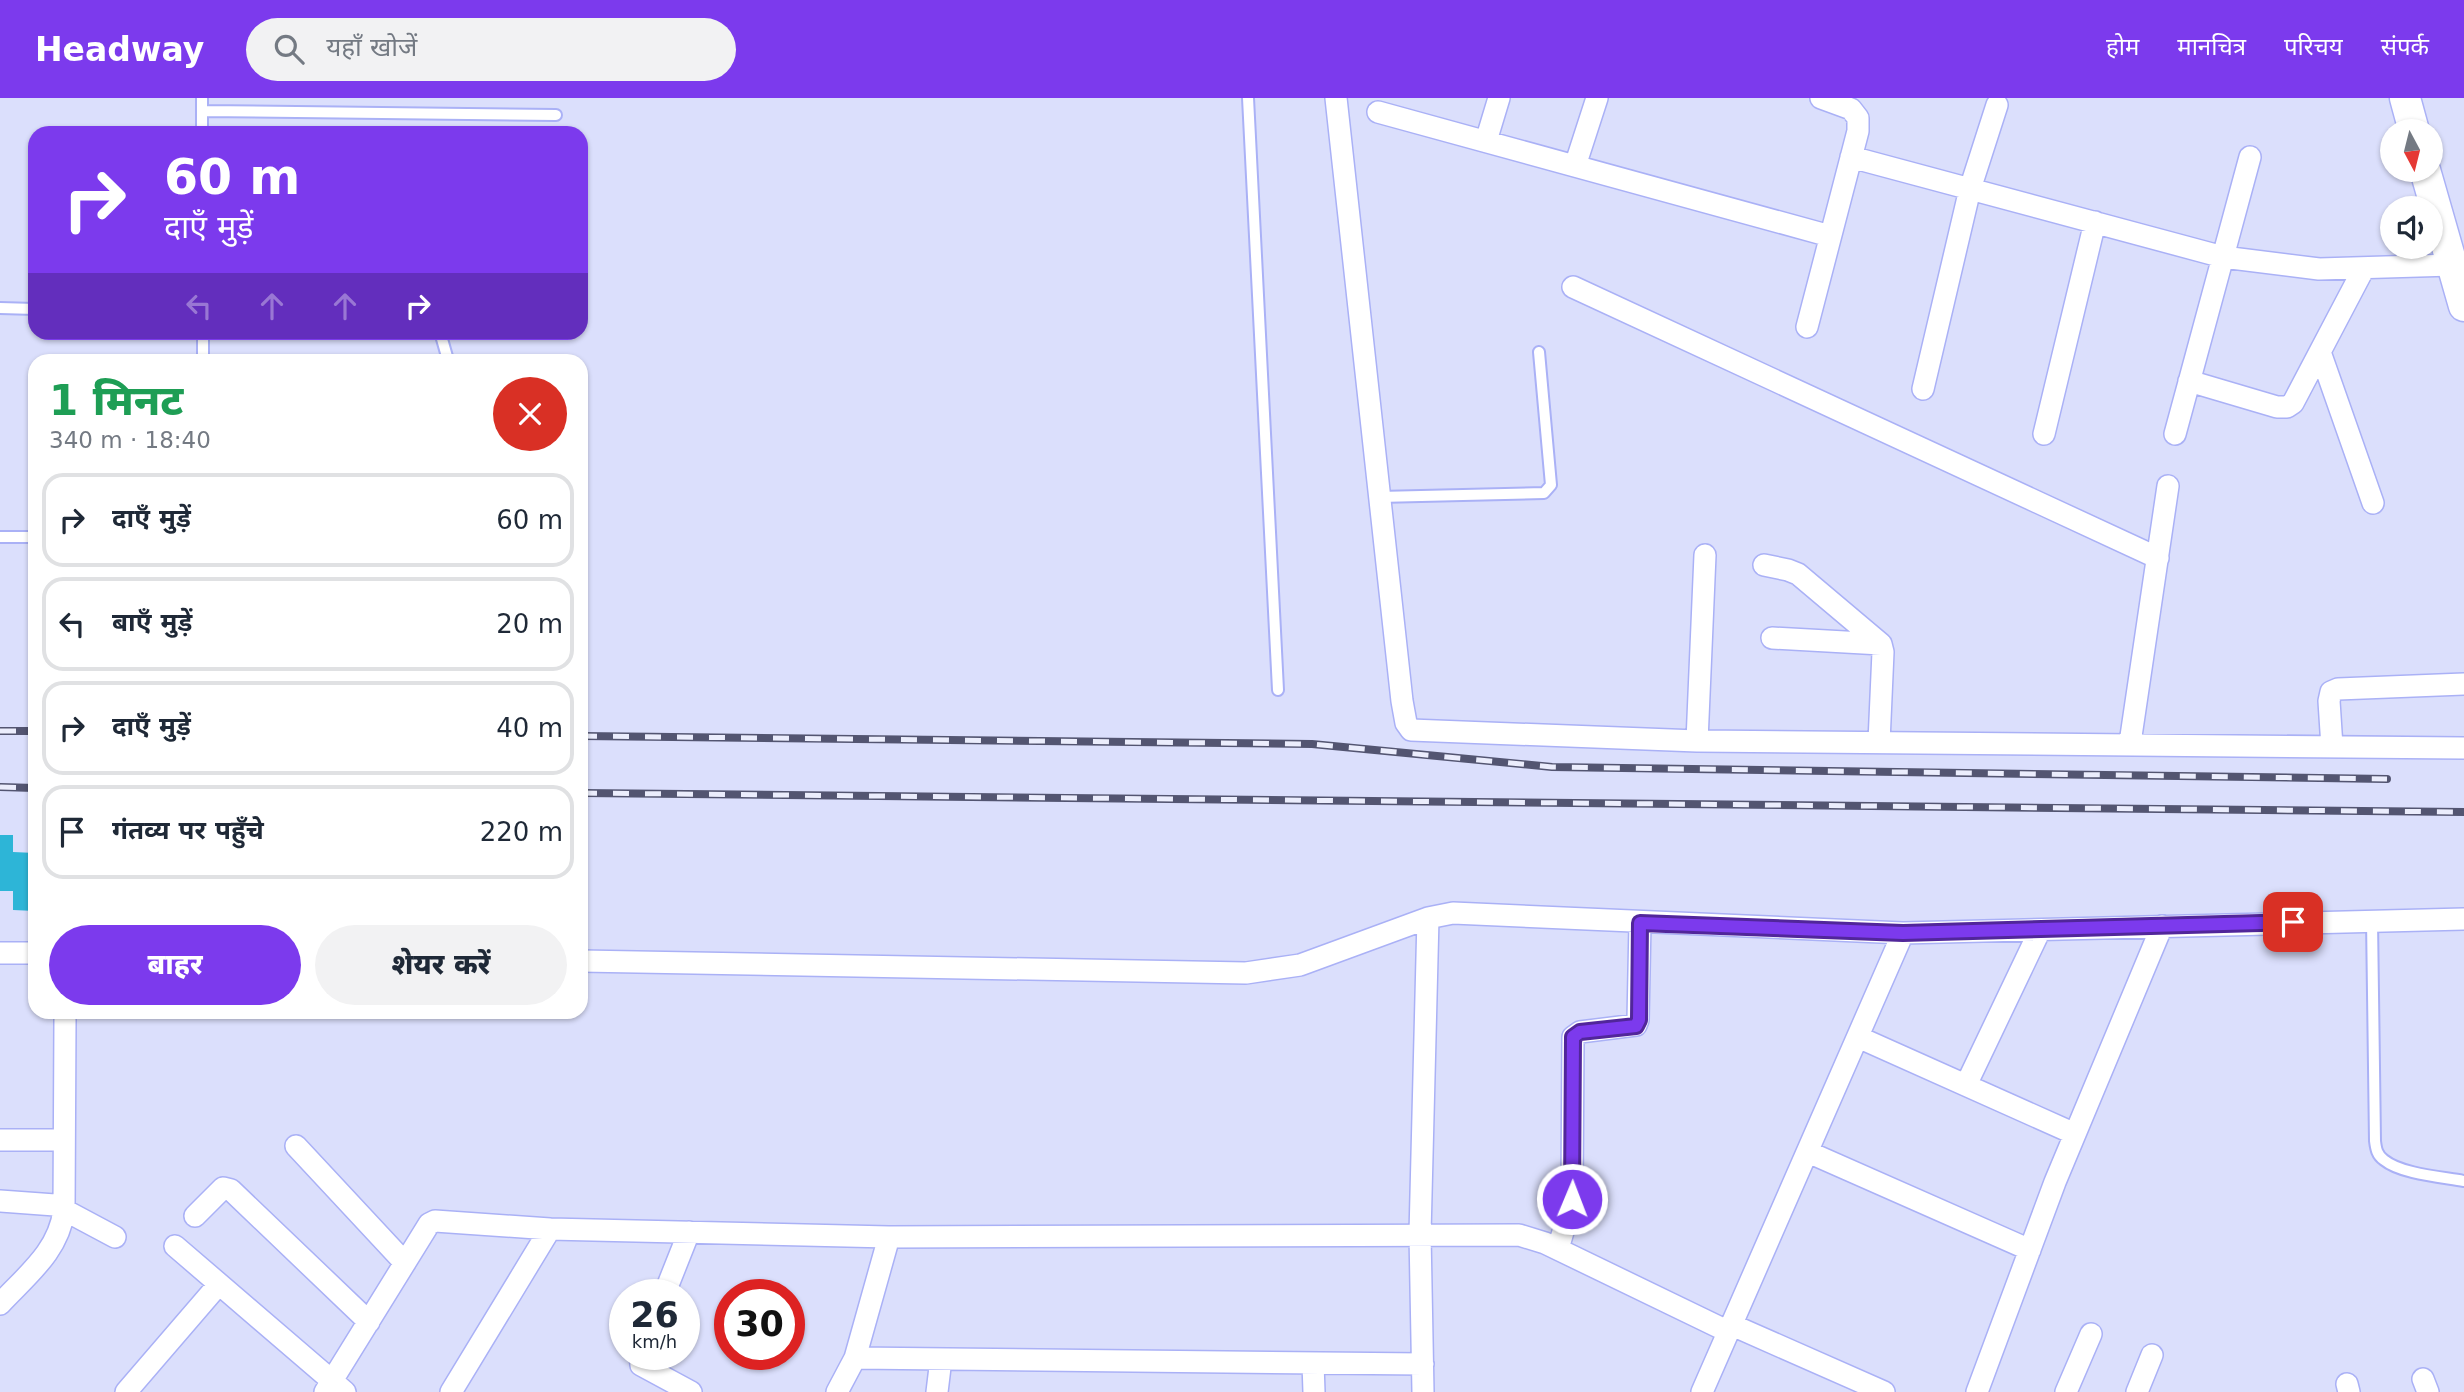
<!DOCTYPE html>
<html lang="hi">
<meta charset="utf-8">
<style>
:root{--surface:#fff;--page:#f2f2f3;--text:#1f2937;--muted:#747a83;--line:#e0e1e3;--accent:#7c3aed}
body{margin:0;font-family:"DejaVu Sans","Noto Sans Devanagari",sans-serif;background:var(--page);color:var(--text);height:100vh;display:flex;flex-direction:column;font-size:26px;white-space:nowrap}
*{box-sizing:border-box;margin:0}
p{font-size:23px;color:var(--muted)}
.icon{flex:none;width:38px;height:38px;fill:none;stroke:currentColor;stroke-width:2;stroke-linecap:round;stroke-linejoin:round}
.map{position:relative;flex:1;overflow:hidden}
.sheet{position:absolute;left:28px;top:256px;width:560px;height:665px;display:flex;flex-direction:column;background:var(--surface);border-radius:21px;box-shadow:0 2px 5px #0004}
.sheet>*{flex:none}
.guide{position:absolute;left:28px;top:28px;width:560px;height:214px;border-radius:21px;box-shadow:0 2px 5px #0004;background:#7c3aed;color:#fff;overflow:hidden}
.needle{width:46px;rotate:173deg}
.buttons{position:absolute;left:2380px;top:21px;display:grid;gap:14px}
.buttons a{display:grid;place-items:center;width:63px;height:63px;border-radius:50%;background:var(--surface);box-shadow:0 2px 5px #0004;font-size:35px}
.speed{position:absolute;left:609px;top:1181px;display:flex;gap:14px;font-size:35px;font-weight:700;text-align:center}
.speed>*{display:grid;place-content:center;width:91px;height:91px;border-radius:50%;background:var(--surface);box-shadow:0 2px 5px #0004;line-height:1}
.speed small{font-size:18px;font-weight:400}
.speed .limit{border:10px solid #d22;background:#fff;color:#111}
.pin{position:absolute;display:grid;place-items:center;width:60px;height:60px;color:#fff;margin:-30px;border-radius:14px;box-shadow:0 4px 10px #0006}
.me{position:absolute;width:77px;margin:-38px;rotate:1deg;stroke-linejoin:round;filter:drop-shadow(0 0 5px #0008)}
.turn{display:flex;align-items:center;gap:24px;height:147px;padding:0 21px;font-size:32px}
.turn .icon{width:91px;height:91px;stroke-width:2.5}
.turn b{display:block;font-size:49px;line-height:60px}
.lanes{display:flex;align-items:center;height:66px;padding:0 21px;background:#0003;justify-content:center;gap:35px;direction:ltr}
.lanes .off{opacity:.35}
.round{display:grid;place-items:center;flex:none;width:74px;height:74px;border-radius:37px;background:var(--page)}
.head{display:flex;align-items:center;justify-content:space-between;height:119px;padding:0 21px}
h1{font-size:42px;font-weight:800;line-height:52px;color:#1e9e55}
.button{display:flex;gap:14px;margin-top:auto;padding:14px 21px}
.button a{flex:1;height:80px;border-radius:42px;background:var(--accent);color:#fff;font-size:28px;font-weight:800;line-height:80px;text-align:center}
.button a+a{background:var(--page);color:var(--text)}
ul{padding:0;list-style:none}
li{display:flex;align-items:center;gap:21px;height:94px;margin:0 14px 10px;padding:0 7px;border:4px solid var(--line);border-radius:21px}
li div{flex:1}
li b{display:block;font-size:26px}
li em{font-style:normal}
header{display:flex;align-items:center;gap:42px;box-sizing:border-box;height:98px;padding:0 35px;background:var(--accent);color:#fff}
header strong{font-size:33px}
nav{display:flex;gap:38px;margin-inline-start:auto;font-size:24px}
.search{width:490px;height:63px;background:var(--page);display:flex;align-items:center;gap:18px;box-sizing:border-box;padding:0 24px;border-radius:38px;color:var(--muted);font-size:26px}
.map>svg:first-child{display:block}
</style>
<header>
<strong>Headway</strong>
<div class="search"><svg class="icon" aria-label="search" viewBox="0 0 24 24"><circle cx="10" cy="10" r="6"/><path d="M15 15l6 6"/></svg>यहाँ खोजें</div>
<nav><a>होम</a><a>मानचित्र</a><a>परिचय</a><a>संपर्क</a></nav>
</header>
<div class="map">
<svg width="2464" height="1294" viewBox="0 0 2464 1294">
<rect width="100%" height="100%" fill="#dbdffc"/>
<!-- building -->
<path fill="#2db5d7" d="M0,737H13V754L35,755V813L13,812V793H0Z"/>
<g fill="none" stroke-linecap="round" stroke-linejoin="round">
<defs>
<path id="lane" d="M202,0V35
M1248,0L1278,592
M202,13L556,17
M0,210L35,211
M203,234V262
M440,234L448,262
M1379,399L1544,395L1551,387L1539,254
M0,439H35
M2372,822L2375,1043C2376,1051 2377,1057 2384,1062C2401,1076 2442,1079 2464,1083"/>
<path id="street" d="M1336,0L1402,603L1406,625L1411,632L1697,643L2464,650
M1378,14L1830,138
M1486,43L1499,0
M1851,59L2223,159L2319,171L2452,167
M1575,68L1597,0
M1573,189L2158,460
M1807,229L1858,33V20L1851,11L1821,0
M2320,254L2373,405
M2189,283L2277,309H2287L2293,305L2364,170
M1923,291L1970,91L1997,7
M2044,336L2095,124
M2175,336L2250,59
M1764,467L1788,472L1798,476L1881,546L1883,554L1879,644
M1772,540L1881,546
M1697,643L1705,457
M2130,645L2168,388
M2332,649L2329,603L2331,594L2338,591L2464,586
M0,855H35
M581,863L1246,875L1300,867L1428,820L1453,815L1903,835L2464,821
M1858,939L2075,1036
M1966,987L2040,832
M0,1042H64
M296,1048L405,1165
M1808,1054L2030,1152
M0,1103L55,1107L115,1139
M195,1118L223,1090L231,1092L369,1224
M175,1148L345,1294
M1558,1151L1569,1113L1572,1092L1573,939L1580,934L1636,927L1638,922L1640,825
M664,1197L689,1134
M0,1206C27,1177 59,1153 64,1112L65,922
M1732,1227L1884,1294
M640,1256L641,1267L691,1294
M855,1260L1423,1266
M1313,1265L1314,1294
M2423,1281L2428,1294
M2347,1286L2349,1294
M126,1294L219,1186
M325,1294L429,1126L435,1123L550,1131
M451,1294L550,1131L889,1139
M837,1294L855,1260L889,1139L1519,1137L1545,1145L1729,1234
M937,1294L941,1261
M1423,1294L1420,1136L1428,820
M1702,1294L1903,835
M1977,1294L2055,1084L2162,828
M2066,1294L2091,1236
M2137,1294L2152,1257"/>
<path id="secondary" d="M2405,0L2414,33
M2425,72L2464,208"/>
</defs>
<!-- lane casing -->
<use href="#lane" stroke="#aab1f6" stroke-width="14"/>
<!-- street casing -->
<use href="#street" stroke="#aab1f6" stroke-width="24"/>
<!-- secondary casing -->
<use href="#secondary" stroke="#aab1f6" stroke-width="33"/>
<!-- lane -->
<use href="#lane" stroke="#fff" stroke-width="10"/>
<!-- street -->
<use href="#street" stroke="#fff" stroke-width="21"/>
<!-- secondary -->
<use href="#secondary" stroke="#fff" stroke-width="30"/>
<defs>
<path id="rail" d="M0,633H35
M581,638L1312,646L1552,669L2387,681
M0,689L35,690
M581,695L2464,714"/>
</defs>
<!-- rail casing -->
<use href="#rail" stroke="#535571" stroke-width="8"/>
<!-- rail -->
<use href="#rail" stroke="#ebedfc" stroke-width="5" stroke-dasharray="16" stroke-linecap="butt"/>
</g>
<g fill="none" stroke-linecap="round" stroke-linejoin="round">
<defs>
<path id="route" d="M1572,1101L1573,939L1580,934L1636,928L1639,922L1640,825L1903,835L2293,824"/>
</defs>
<!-- route casing -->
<use href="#route" stroke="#51269a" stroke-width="18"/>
<!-- route -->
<use href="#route" stroke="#7c3aed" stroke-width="12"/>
</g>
</svg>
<div class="buttons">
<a><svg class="needle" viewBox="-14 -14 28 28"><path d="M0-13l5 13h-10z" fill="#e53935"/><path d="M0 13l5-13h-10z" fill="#747a83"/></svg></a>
<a><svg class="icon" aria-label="sound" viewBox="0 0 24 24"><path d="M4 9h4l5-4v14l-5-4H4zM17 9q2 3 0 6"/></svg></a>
</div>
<div class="speed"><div>26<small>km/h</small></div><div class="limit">30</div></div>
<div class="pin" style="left:2293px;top:824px;background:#d93025"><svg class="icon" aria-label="arrive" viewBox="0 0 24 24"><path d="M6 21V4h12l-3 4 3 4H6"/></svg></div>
<svg class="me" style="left:1572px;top:1101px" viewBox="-20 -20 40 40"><circle r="17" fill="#7c3aed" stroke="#fff" stroke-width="3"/><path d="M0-11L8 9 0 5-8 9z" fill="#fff"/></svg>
<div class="guide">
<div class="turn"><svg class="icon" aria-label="right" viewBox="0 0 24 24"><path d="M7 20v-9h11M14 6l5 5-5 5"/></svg><div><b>60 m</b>दाएँ मुड़ें</div></div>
<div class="lanes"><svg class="icon off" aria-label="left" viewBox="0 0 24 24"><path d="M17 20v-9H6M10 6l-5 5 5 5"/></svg><svg class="icon off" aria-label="ahead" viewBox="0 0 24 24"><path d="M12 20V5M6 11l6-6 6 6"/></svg><svg class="icon off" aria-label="ahead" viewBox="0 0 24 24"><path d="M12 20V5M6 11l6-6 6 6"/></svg><svg class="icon" aria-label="right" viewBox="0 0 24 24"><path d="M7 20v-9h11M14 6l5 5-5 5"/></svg></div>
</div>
<section class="sheet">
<div class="head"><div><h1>1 मिनट</h1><p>340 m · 18:40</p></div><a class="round" style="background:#d93025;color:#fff"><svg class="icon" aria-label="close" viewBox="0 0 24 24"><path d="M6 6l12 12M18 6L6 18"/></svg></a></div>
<ul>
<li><svg class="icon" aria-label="right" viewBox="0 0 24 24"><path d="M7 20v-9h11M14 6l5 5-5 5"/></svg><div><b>दाएँ मुड़ें</b></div><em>60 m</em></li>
<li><svg class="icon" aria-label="left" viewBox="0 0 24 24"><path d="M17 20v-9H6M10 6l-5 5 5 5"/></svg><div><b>बाएँ मुड़ें</b></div><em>20 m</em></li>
<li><svg class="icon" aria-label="right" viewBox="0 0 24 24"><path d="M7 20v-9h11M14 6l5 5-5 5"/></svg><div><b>दाएँ मुड़ें</b></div><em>40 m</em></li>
<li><svg class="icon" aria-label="arrive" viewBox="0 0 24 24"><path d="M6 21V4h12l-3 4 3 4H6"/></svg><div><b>गंतव्य पर पहुँचे</b></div><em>220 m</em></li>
</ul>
<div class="button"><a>बाहर</a><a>शेयर करें</a></div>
</section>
</div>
